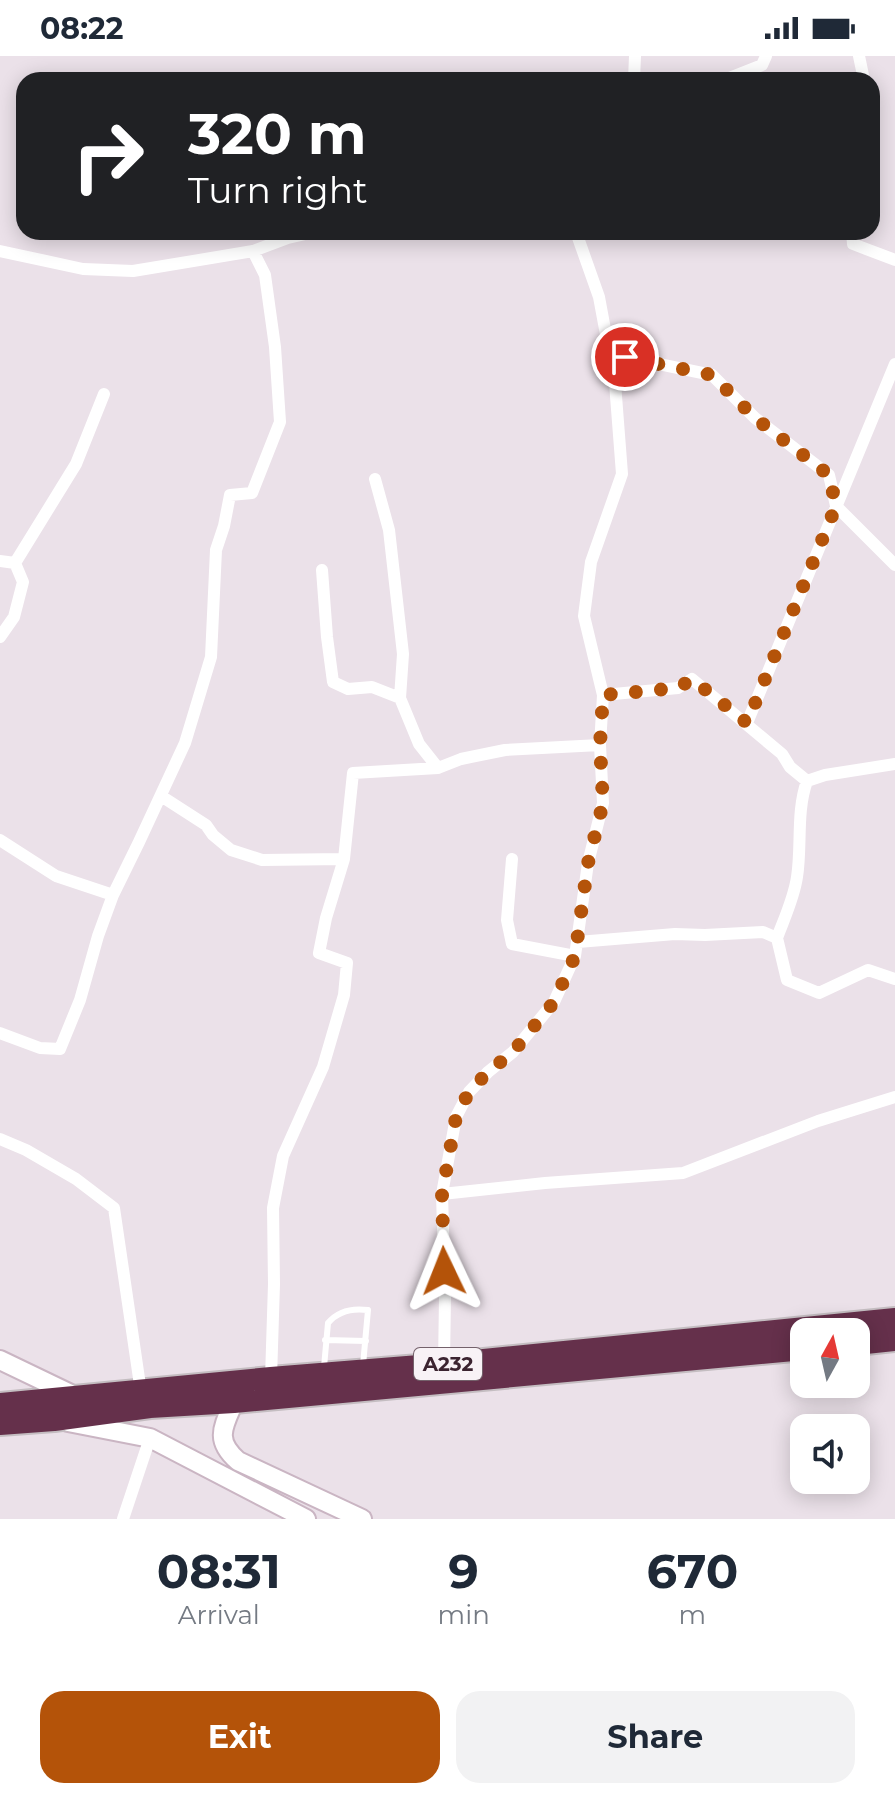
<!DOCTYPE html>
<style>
:root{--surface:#fff;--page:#f2f2f3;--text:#1f2937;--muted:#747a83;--accent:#b45309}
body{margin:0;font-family:Montserrat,sans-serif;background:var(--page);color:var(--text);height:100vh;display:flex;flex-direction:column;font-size:30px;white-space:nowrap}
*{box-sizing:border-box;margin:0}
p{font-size:26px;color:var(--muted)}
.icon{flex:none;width:44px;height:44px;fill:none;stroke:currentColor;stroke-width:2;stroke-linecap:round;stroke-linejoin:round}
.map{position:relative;height:1463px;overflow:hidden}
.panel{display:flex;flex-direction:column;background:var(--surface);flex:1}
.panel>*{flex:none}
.banner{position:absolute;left:16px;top:16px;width:864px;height:168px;border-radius:24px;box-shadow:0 4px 20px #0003;background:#202124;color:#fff;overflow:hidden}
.needle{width:52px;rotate:8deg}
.fabs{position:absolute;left:790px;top:1262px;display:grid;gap:16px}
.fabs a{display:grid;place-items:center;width:80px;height:80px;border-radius:16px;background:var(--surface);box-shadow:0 4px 20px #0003;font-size:40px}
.pin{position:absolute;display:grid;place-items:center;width:68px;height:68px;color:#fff;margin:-34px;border:4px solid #fff;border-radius:50%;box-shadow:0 2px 8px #0007}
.me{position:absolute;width:88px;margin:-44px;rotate:358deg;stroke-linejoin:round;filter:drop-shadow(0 0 6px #0008)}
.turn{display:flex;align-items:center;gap:28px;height:168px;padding:0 40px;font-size:36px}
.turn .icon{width:104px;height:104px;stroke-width:2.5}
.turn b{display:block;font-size:56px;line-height:68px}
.eta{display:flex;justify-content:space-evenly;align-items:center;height:136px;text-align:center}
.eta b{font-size:48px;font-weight:700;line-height:56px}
.button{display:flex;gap:16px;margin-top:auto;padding:16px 40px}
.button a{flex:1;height:92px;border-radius:24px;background:var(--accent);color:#fff;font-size:32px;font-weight:700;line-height:92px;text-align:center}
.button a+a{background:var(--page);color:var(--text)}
.status{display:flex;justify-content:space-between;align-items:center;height:56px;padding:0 40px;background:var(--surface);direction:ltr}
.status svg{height:22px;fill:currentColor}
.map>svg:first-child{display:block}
</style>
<div class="status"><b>08:22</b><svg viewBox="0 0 49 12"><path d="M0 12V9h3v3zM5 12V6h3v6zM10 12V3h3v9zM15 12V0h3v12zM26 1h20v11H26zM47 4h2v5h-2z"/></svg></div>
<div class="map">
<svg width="895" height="1463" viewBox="0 0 895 1463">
<rect width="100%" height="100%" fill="#ebe1e9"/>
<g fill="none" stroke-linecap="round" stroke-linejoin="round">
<defs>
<path id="secondary" d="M0,1304L77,1341
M234,1346C223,1371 214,1384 238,1405L362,1463
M68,1366L150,1382L306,1463"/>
<path id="highway" d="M856,1288L895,1284
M0,1348L271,1322L444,1308L895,1263
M0,1368L54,1364L150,1351L234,1346L804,1293"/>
</defs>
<!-- secondary casing -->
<use href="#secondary" stroke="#cab5c3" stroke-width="22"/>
<!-- highway casing -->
<use href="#highway" stroke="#c4bdc1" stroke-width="26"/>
<!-- lane -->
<path stroke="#fff" stroke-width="6" d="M325,1284L366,1285
M324,1311L328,1267C338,1255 353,1252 368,1254L363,1309"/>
<!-- street -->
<path stroke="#fff" stroke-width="12" d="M859,0L864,24
M634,24L635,0
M724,24L762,9L766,0
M852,176L853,188L895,204
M0,195L83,213L133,215L253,195L288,182L314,176
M625,301L712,319L755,362L829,419L836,450L895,509
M375,423L389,474L403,598L400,642
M0,505L15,507L23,526L14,561L0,581
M15,507L76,408L104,338
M322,514L327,581L333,626L348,633L372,631L400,642L419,688L438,712
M747,667L895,308
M807,725L825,719L895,708
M161,740L206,769L213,779L231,794L262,804L344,803
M0,784L56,820L113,839
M512,803L507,864L512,888L575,900
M777,882L787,924L819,937L868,914L895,923
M578,886L675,878L705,879L763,876L777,882C784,863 794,842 797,821C802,790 796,756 807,725L790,711L782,698L692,623L678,632L603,639
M0,977L40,992L60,993L80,944L98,880L113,839L139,786L185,687L211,601L216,494L224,470L230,439L252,437L280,366L275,291L265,219L253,195
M0,1083L26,1094L76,1123L114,1152L141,1336
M442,1138L545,1127L683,1117L818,1065L895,1041
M444,1308L445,1241L442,1138L456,1061L469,1036L488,1016L513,996L554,946L575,900L588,807L603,747L600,689L603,639L584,560L591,506L622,418L615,327L599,241L576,176
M271,1322L274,1228L273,1152L283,1100L323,1011L344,939L347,907L319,897L326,862L344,803L353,717L438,712L461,703L505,694L600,689
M123,1463L150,1382"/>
<!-- secondary -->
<use href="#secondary" stroke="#fff" stroke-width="18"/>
<!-- highway -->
<use href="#highway" stroke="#65304b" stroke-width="22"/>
</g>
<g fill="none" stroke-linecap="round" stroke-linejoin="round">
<!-- route -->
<path stroke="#b45309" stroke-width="14" stroke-dasharray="0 25.2" d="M444,1215L442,1138L456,1061L469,1036L488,1016L513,996L554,946L575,900L588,807L603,747L600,689L603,639L678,632L692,623L747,667L836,450L829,419L755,362L712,319L625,301"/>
</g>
<g text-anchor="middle" stroke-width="6" stroke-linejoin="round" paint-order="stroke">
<!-- shield labels -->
<rect fill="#f8f2f6" stroke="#74616b" stroke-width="2" x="414" y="1292" width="68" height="32" rx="6"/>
<g font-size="20" font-weight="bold" fill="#3b2330">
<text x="448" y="1315">A232</text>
</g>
</g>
</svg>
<div class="fabs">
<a><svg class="needle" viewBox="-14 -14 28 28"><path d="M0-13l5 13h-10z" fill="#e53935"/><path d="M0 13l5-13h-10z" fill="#747a83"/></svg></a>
<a><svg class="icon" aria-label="sound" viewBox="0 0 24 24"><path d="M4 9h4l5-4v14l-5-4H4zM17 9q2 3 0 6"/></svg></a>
</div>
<div class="pin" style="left:625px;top:301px;background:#d93025"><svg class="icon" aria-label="arrive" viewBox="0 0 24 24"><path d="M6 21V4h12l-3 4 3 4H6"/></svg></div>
<svg class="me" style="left:444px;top:1215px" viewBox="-20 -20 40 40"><path d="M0-17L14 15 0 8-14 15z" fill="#b45309" stroke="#fff" stroke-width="4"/></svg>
<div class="banner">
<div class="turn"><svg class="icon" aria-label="right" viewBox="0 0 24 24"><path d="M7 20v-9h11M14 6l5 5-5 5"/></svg><div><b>320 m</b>Turn right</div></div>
</div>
</div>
<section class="panel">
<div class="eta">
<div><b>08:31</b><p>Arrival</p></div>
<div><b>9</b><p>min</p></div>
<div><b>670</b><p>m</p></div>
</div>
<div class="button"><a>Exit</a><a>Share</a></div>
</section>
